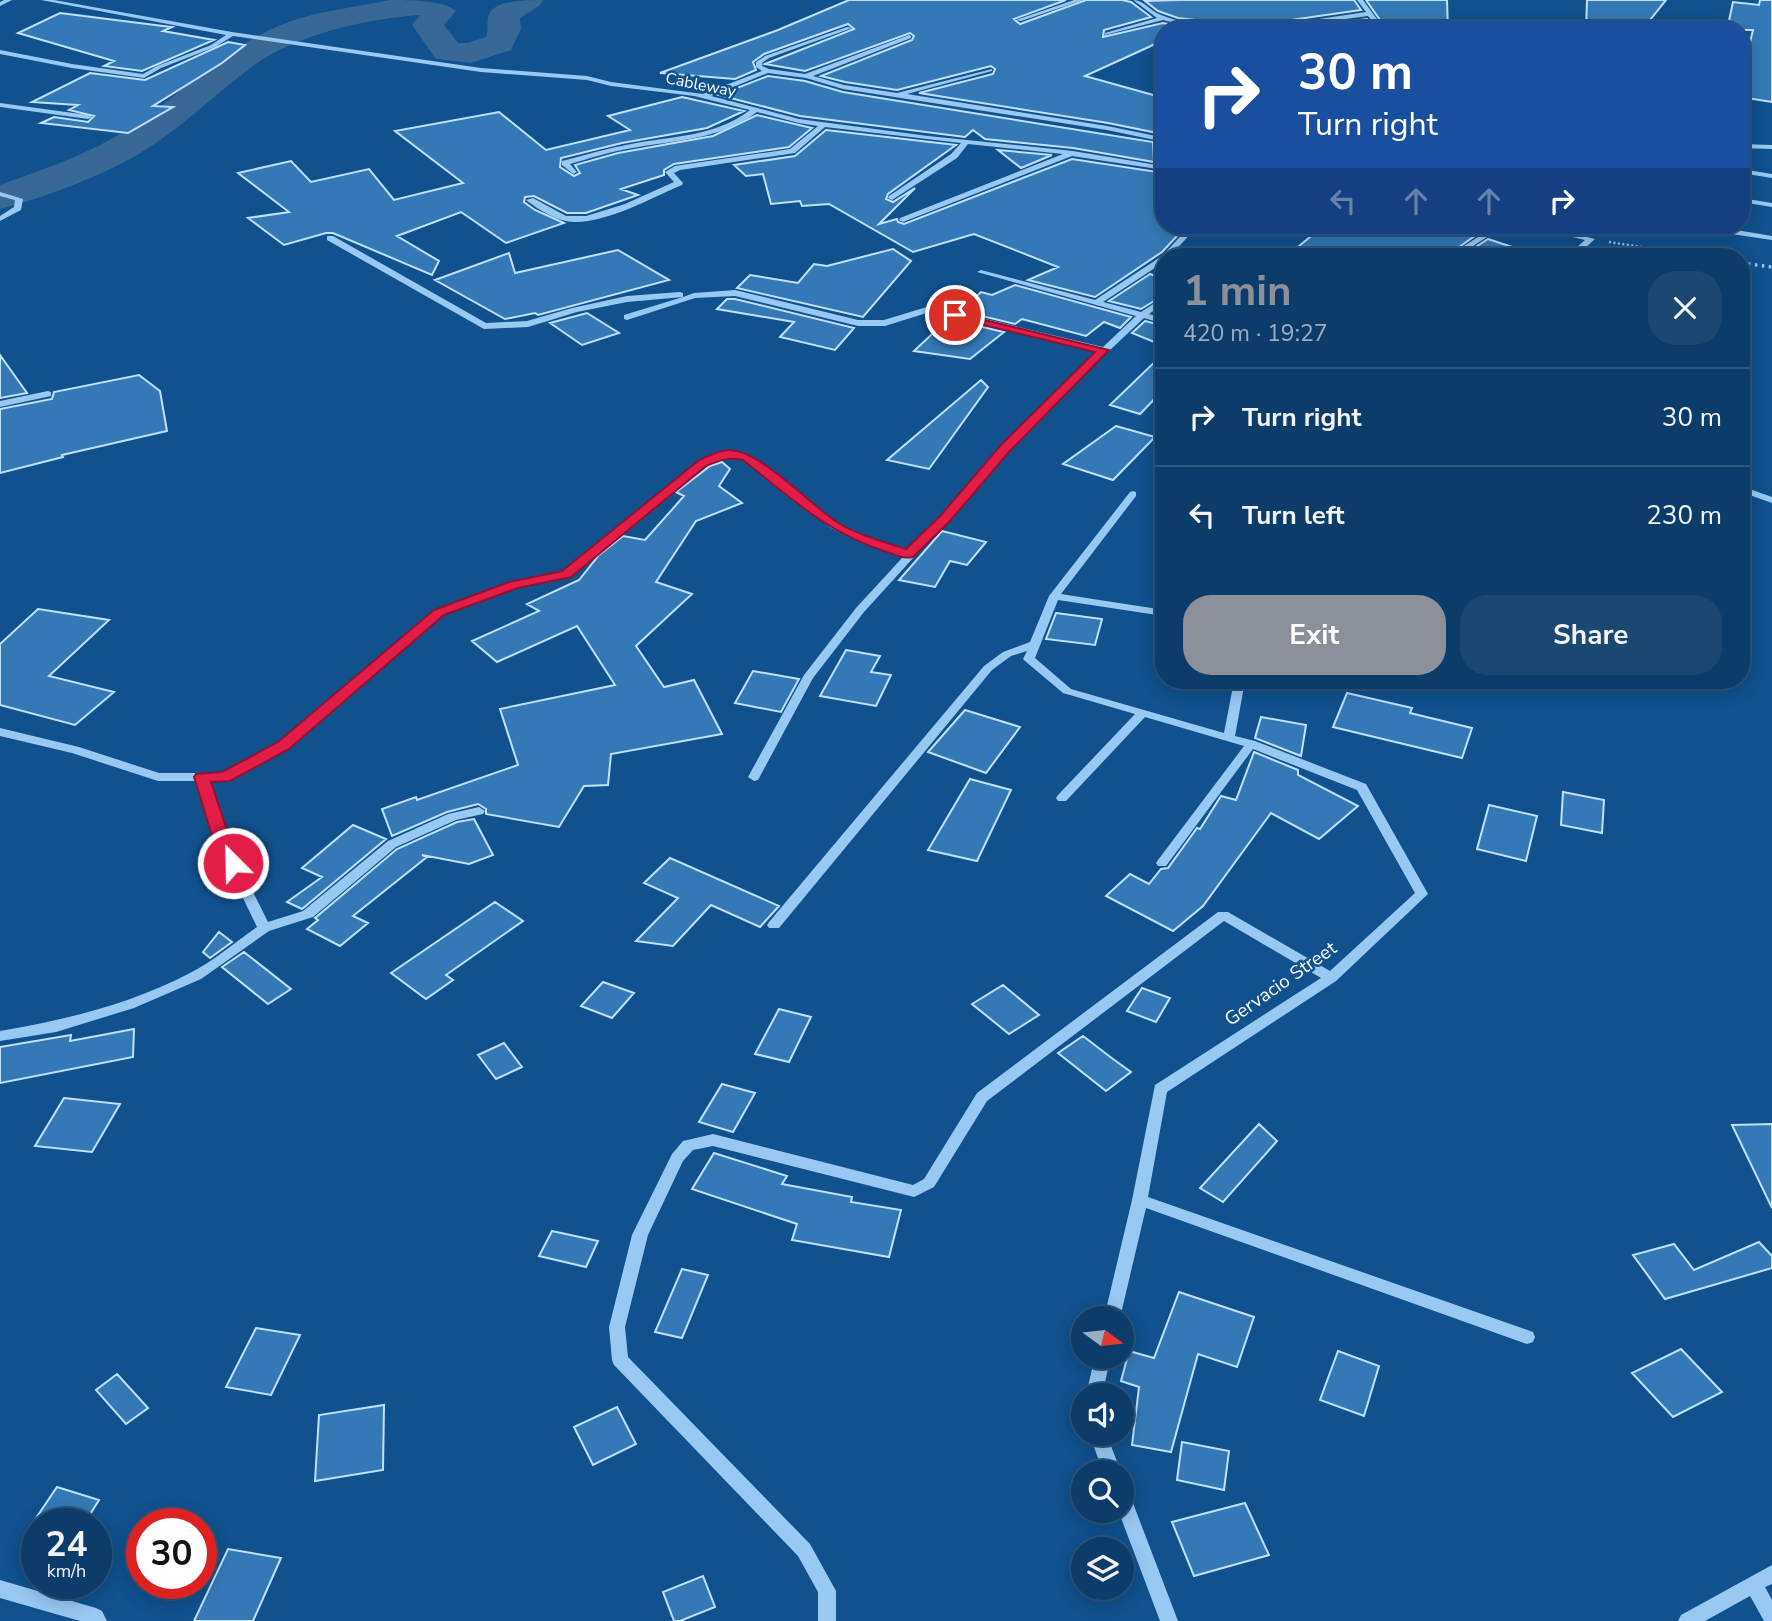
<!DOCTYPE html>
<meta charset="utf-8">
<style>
:root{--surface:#0c3d6a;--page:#1a4872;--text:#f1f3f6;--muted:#9aaec1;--line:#2c567e;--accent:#8c9099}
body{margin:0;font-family:"Nunito Sans",sans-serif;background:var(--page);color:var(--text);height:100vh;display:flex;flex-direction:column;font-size:26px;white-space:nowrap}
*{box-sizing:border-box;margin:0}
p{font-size:23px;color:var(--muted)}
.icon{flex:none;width:38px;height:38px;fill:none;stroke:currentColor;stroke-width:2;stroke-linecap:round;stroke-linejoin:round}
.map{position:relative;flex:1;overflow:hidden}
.sheet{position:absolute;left:1155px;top:248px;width:595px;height:441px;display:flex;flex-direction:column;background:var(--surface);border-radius:28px;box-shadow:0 4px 18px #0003,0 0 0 2px var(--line)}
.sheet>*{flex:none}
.banner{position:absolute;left:1155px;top:21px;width:595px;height:214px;border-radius:28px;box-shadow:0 4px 18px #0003,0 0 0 2px var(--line);background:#1a4fa0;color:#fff;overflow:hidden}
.needle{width:46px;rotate:105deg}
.buttons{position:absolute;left:1071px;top:1306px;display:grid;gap:14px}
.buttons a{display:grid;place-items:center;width:63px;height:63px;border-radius:50%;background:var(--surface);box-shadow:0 4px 18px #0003,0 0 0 2px var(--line);font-size:35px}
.speed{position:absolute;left:21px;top:1508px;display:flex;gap:14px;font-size:35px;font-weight:700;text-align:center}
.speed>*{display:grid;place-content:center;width:91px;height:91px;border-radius:50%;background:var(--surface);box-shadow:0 4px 18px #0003,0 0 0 2px var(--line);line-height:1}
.speed small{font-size:18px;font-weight:400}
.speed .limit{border:10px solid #d22;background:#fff;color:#111}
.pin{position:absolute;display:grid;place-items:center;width:60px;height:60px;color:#fff;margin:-30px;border:4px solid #fff;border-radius:50%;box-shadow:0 2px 7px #0007}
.me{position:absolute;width:77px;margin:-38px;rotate:337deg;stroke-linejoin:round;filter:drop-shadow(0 0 5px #0008)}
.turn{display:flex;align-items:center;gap:24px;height:147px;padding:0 28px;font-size:32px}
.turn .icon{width:91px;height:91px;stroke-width:2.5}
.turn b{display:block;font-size:49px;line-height:60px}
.lanes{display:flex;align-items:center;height:66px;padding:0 28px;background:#0003;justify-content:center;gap:35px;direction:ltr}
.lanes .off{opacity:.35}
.round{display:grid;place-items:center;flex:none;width:74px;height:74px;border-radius:28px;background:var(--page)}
.overview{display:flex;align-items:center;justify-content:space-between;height:119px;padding:0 28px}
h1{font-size:42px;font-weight:700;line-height:52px;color:var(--accent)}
.button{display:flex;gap:14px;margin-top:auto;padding:14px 28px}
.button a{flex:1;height:80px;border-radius:28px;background:var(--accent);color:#fff;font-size:28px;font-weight:700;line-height:80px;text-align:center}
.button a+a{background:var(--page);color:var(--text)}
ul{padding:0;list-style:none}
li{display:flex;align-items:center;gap:21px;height:98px;padding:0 28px;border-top:2px solid var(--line)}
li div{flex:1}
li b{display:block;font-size:26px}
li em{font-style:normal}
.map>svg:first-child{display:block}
</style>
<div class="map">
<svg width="1772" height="1621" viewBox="0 0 1772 1621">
<rect width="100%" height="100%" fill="#10518e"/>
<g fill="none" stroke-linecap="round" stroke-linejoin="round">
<!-- river -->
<path fill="#386895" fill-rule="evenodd" d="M390,0C410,0 443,0 456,11L444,25L458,43H468L486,37C489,29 486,21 489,14C495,0 528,0 543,0L539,6L520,18L521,29L511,50L471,63L436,59L412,25L420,15C367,19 291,35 249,69C212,97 179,130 139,154C99,177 44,198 0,209V185C38,171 78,158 113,138C174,104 220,48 286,23C318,11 356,7 390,0Z"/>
</g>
<!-- building -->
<path fill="#3479b6" stroke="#c0e1fd" stroke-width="2" d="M849,0H1066L1014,19L1020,24L1086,0H1122L1131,2L1151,17L1104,30L1103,37L1163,23L1201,30H1164V40L1085,76L1164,98V138L1162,134L1108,123L919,93L993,74L995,69L991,66L897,90L845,82L821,76L912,40L914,36L910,33L805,71L765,64L854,29L848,24L764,54L753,62L756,70L735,79L660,73L778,30Z
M1181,0H1354L1361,10L1277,22L1232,24L1178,18L1158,11L1145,1Z
M1366,0H1447L1448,30H1387Z
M1587,0H1666L1642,30H1586Z
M1760,0H1772V102L1741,97L1744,80L1742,75L1753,30H1727L1733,2L1759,5Z
M60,13L163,26L172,27L163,31L214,40L142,71L104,66L114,61L18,33Z
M1367,19L1375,30H1347L1346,26L1277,30Z
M228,42L245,45L222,63L153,106L173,107L128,133L41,123L54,117L88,122L94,116L69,110L78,105L32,102L90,73L145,80Z
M768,76L805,81L843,92L1153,142L1154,162L1073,148L985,139L973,130L965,137L800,116L719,95Z
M682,97L744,111L707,128L622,143L561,158L560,167L574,176L580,173L575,165L618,153L713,136L757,115L812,128L789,147L674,164L664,170V175L621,189L638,195L586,213H567L534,196L525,197L524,202L535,210L564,223L506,243L461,212L397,236L439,261L432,275L333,233H326L284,245L248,218L289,212L238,173L291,161L311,182L369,169L394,200L463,183L395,131L499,112L546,150L630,130L608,116Z
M826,130L956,145L888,194L886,199L893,202L915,188L879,224L897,219L898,222L904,224L1072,159L1164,173V226L1179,234L1162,252L1095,297L1028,280L1058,267L974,234L913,252L829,204L802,206L800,201L771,204L763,174L746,176L734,165L795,156Z
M998,150L1052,155L1021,168Z
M1323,226H1447L1476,235L1445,257H1286Z
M1488,239L1527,252L1526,257H1460Z
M893,249L911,261L863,317L737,288L750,275L798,283L814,264L827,266Z
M618,250L669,280L538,315L535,313L505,319L435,280L509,253L515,273Z
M1150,274L1164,279V295L1141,309L1109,301Z
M1015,285L1131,317L1120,328L1104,322L1086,336L1022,319L1015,324L961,311L981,292L992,295Z
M727,299H735L854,328L835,350L780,337L794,322L717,309Z
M587,313L619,333L582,345L550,323Z
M948,319L1004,332L970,359L914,351Z
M1145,321L1164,326V346L1132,333Z
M1164,353V389L1140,414L1110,405Z
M0,355L27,393L0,398Z
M139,375L160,391L167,431L62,455L63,457L0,473V409L52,399L54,392Z
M981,380L988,387L929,469L887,460Z
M1116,426L1155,437L1113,480L1063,464Z
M722,462L730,469L719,486L742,503L696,521L656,582L692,594L636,646L664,687L694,680L722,734L611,754L608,785L584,786L559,827L486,814V809L478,804L447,812L392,836L382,809L416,797L417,800L518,765L500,709L615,685L577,626L497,662L472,641L539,611L527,604L579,580L599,555L623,536L645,540L684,496L676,492L710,466Z
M942,531L986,542L967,565L950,561L935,587L899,580Z
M38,609L109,620L49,676L114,692L75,725L0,705V644Z
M1056,613L1102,619L1095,645L1046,639Z
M846,650L880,656L871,672L891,675L876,706L820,696Z
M753,671L799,679L781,712L735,703Z
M1347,693L1412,708L1410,713L1472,728L1462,758L1333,727Z
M965,710L1020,727L986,773L928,752Z
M1261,717L1306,725L1301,756L1255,738Z
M1254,752L1298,770V775L1358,806L1319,839L1271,813L1203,906L1173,931L1106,896L1130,874L1149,884L1161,869L1168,868L1197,828L1200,829L1221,796L1236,800Z
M970,779L1011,790L977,861L928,850Z
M1563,792L1604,800L1602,833L1561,825Z
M1489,805L1537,816L1526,861L1477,849Z
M474,819L493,855L469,864L422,855L427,857L353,916L368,923L340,946L307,929L318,920L315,918L397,849L457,822Z
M353,825L386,839L302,909L287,902L322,877L302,868Z
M670,858L779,906L760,927L711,905L673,946L636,941L678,898L644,883Z
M495,902L523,921L446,975L453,980L426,999L391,973Z
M219,932L232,942L210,958L203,952Z
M244,952L291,989L268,1004L222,967Z
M603,982L634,993L612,1018L581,1006Z
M1003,985L1039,1015L1009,1034L972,1004Z
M1142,988L1170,998L1156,1022L1127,1011Z
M779,1009L811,1017L789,1062L755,1054Z
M134,1029L133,1057L0,1083V1047L71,1035L70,1041Z
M1083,1036L1113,1059L1131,1072L1106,1091L1058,1053Z
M504,1043L522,1067L496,1079L478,1055Z
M722,1084L755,1093L733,1132L699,1122Z
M64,1098L120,1104L92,1152L35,1146Z
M1259,1124L1277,1141L1223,1202L1200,1188Z
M1772,1124V1208L1732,1125Z
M714,1153L787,1176L782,1184L852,1197L851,1202L901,1210L889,1257L792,1240L797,1224L692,1189Z
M552,1231L598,1241L586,1267L539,1256Z
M1759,1242L1772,1256V1268L1665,1299L1633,1255L1674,1244L1694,1270Z
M682,1269L708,1275L682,1338L655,1332Z
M1179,1292L1254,1317L1237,1367L1198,1354L1171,1452L1132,1445L1139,1387L1121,1381L1129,1351L1154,1358Z
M256,1328L300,1335L271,1395L226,1387Z
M1681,1349L1722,1392L1673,1417L1632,1373Z
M1338,1351L1379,1366L1364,1416L1320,1400Z
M117,1374L148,1408L126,1424L96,1390Z
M384,1405L383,1470L315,1481L319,1415Z
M617,1407L636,1444L593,1465L574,1427Z
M1182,1442L1229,1451L1224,1490L1177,1480Z
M57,1487L99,1500L84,1524H32Z
M1245,1503L1269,1555L1194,1576L1172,1522Z
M228,1549L281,1558L253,1621H194Z
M703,1576L715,1607L680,1621H674L663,1592Z"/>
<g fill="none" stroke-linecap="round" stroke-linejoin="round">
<!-- path-far1 -->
<path stroke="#98c9f3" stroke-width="2.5" stroke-dasharray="2 2.5" stroke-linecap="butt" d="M1609,242L1706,257"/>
<!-- path -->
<path stroke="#98c9f3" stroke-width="3.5" stroke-dasharray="2.5 4.5" stroke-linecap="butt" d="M1695,255L1706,257
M1741,263L1772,267"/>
<!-- minor -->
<path fill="#98c9f3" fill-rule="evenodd" d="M4,0H12L0,6V2Z
M41,0H54L232,32L481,68L587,76L611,82L703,94L762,71L756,67V62L765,56L847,27L852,28L769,58L762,63V66L769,69L805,74L909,35L911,36V38L813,76L844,85L897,93L992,69V71L907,94L1107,126L1161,137L1164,170L1072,156L903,222L899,220L900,218L1063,154L968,144L957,158L892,200L888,198L889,196L951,154L961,143L825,127L795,153L680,170L674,173L683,183L682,185C651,198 609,222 575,222C558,222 539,210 526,200L533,198L566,216H586L625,204L674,182L665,172L675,166L790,149L818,126L799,123L757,112C720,140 676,140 633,148C612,151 591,158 570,164L577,172L573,174L562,165V161C585,155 608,148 631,144C672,136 715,137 750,110L694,96L611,86L587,80L481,72L233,36L215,47L161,68L144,78L72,68L0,54V50L72,64L143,74L157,66L211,45L226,35ZM768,73L806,78L843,89L1107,130L1155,140L1157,165L1073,151L928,136L799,119L711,96Z
M1074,0H1083L1021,21L1016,20Z
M1133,0C1144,0 1150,11 1161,15C1169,18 1178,21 1187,22C1246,33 1308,20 1366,12L1357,0H1363L1385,30H1379L1368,16L1292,26L1238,30L1186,26L1163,20L1105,35V33L1157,18Z
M0,103L88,115L92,117L88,119L0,107Z
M1741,144L1772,145V149L1741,148Z
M1741,169L1772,174V178L1741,173Z
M0,192L23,199L21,210L0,221V216L14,207L15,200L0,196Z
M1741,198L1772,203V207L1741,202Z
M1190,226H1198L1169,257H1164V262L1103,302L1141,312L1164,297V303L1149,314L1164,318V324L1144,318L1055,402L864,612L813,678L758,780L754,781L748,777L804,675L856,608L903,557L861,543L831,528L744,460L730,457L705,465L570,576L517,587L443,614L287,749L228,780L208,781L228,842L268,922L303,911L388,841L448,814L479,807L485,811L483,814L456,820L396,847L313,917L269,931L201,979L134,1008L56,1032L0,1041V1031C65,1020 131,1004 190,973C214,961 235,942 257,927L216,842L196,781H158L72,753L0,736V728L79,747L159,773H222L279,743L435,610L510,582L563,572L699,461L729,451L750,456L839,524L869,539L908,551L1049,398L1098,352L930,312L885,326H858L735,296L695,298L627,320L624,319V315L683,297L627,302L577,312L528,327L484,329L327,240V236H333L486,323L527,321L572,308L627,296L680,292L683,293V297L694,293L735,290L858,320H884L930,306L1103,347L1136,316L977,272L981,270L1095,300L1162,256Z
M1495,226H1504L1456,257H1447Z
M1527,226H1541L1595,239L1575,257H1566L1585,240Z
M1721,226H1730L1736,230L1772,236V240L1731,234Z
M48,391L51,392V396L0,407V401Z
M1741,486L1772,497V503L1741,492Z
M1133,491L1136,492V496L1061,594L1164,610V616L1058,600L1035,658L1071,689L1224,733L1234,681H1245L1235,736L1255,741L1366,784L1428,894L1336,981L1167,1092L1148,1197L1533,1332L1535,1337L1533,1342L1527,1344L1146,1208L1120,1318H1104L1132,1200L1155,1085L1321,978L1224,921L987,1101L934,1187L914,1197L713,1146L693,1150L683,1161L648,1235L625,1327L628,1357L810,1544L836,1591V1621H818V1592L798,1556L614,1365L612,1360L609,1327L632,1235L672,1154L683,1141L713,1134L913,1185L924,1179L977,1093L1218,912H1228L1330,971L1415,893L1357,790L1253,749L1166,866H1158L1156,863L1158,860L1244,746L1145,717L1066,801H1058L1056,798L1058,795L1135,714L1063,693L1025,661L1023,659L1027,651L1011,656L992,670L779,928H769L767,925L769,922L984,666L1003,652L1030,642L1049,596L1130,492Z
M1095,1356H1111L1102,1395H1086Z
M1089,1433H1106L1121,1472H1103Z
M1122,1490L1128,1492L1131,1498L1178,1621H1160L1118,1510H1122Z
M1772,1565V1584L1765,1587L1772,1600V1621H1764L1750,1596L1705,1621H1678L1681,1615Z
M0,1580L96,1608L102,1611L107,1621H80L0,1598Z"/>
</g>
<!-- route -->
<path fill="#e11d48" stroke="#92132f" stroke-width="2" d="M951,312L1109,350L1009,452L950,521L913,557C904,559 896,555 887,552C827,533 792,499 743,460C728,457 720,460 706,466L571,577L518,588L444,615L289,749L230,781L211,782L231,842L241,863L239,867H227L214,842L194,777L196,774L222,772L278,742L434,610L509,582L562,571L698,461C707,456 718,451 728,450C760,449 812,507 840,524C861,536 884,542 906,549L941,515L1000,446L1095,352L951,317Z"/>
<g text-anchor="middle" stroke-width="5" stroke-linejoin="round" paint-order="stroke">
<!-- far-street labels -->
<g font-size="16" fill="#fff" stroke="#10518e">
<text transform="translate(701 84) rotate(11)" y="6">Cableway</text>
</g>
<!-- street labels -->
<g font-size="19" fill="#fff" stroke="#10518e">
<text transform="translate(1280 983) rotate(-35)" y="7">Gervacio Street</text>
</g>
</g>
</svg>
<div class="buttons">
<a><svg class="needle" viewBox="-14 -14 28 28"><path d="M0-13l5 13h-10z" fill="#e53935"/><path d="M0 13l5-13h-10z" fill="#9aaec1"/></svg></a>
<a><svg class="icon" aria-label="sound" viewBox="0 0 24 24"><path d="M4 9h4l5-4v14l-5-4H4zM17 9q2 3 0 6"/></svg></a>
<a><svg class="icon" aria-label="search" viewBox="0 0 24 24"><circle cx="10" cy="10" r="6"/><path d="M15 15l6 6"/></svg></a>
<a><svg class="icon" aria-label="layers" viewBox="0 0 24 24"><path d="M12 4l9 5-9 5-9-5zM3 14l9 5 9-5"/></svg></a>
</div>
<div class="speed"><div>24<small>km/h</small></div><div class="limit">30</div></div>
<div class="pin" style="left:955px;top:315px;background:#d93025"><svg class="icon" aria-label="arrive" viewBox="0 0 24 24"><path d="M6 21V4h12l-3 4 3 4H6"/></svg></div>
<svg class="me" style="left:233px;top:863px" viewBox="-20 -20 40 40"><circle r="17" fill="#e11d48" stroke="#fff" stroke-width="3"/><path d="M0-11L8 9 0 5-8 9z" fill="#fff"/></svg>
<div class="banner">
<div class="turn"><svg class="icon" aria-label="right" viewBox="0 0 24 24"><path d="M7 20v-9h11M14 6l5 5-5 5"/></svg><div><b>30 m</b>Turn right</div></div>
<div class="lanes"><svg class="icon off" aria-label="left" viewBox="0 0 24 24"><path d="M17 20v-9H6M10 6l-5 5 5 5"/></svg><svg class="icon off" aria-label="ahead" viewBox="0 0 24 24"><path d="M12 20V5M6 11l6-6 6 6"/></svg><svg class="icon off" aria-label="ahead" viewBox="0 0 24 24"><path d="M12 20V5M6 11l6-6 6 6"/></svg><svg class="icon" aria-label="right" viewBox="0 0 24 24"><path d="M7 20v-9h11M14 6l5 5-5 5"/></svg></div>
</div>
<section class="sheet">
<div class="overview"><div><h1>1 min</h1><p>420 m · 19:27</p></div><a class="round"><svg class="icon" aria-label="close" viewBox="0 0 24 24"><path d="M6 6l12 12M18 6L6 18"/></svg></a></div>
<ul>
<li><svg class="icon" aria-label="right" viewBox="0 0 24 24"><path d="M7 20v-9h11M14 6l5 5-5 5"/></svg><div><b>Turn right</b></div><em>30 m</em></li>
<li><svg class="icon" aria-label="left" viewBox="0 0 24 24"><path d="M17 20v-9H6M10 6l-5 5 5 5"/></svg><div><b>Turn left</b></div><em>230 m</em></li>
</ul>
<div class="button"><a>Exit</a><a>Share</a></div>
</section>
</div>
